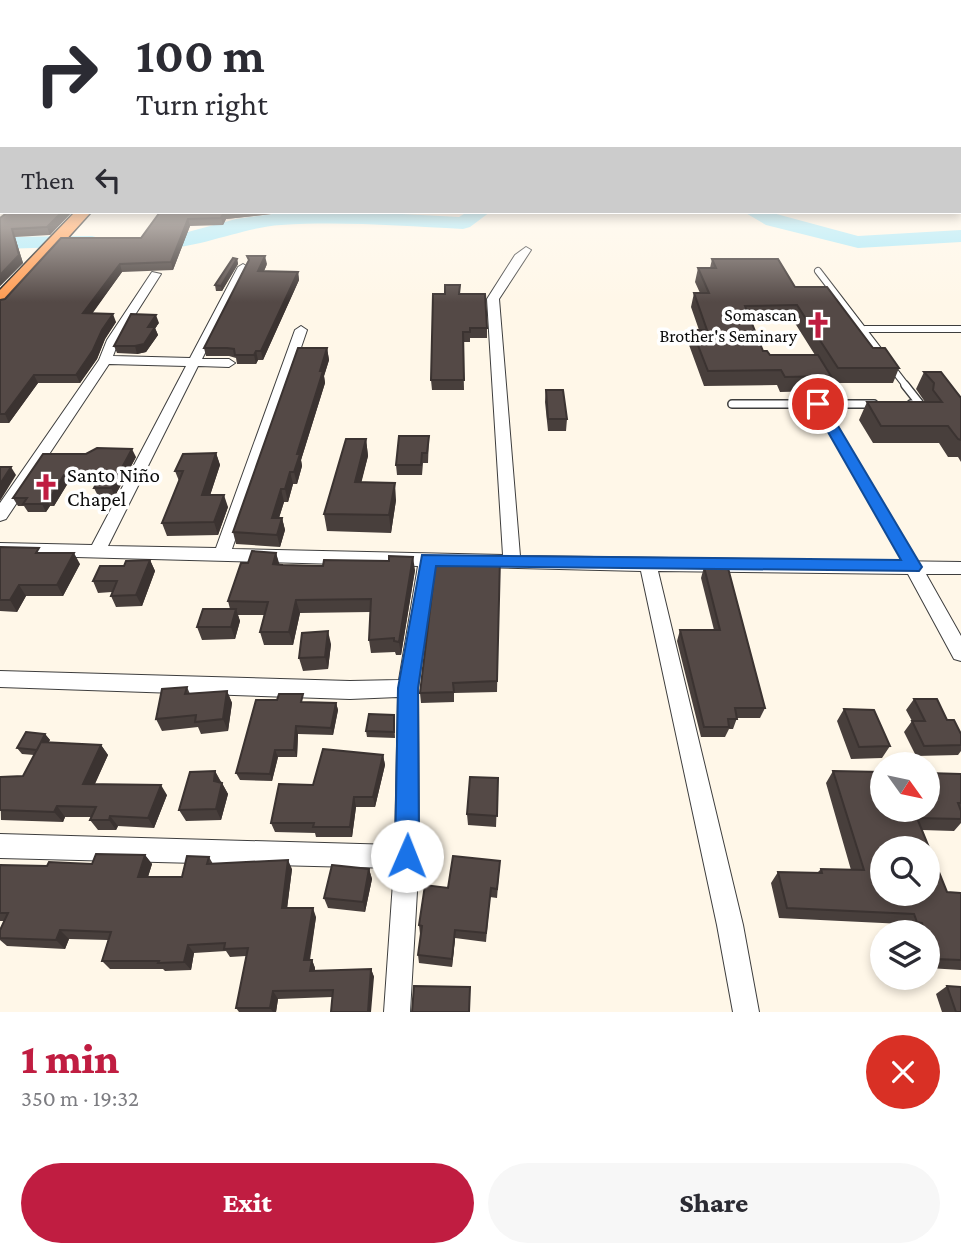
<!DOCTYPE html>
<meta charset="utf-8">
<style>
:root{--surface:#fff;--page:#f7f7f7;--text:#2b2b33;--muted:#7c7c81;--accent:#c01d41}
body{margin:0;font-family:"Crimson Pro",serif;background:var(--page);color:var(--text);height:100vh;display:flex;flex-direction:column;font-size:26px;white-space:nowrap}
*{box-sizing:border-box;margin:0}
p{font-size:23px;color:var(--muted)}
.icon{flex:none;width:38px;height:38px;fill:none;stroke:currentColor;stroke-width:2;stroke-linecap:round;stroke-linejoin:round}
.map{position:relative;height:1012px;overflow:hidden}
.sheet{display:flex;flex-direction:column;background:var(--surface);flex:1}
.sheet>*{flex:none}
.top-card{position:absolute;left:0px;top:0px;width:962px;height:214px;box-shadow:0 4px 10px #0003;background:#fff;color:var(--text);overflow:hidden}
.needle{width:46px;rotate:123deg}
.buttons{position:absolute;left:870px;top:752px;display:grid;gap:14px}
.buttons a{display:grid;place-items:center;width:70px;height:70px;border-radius:50%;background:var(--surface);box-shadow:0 4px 10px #0003;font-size:35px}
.pin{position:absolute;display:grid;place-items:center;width:60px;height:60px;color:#fff;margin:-30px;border:4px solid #fff;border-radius:50%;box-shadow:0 2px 7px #0007}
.me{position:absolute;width:77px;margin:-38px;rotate:1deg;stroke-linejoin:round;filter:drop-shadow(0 0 5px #0008)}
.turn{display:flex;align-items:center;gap:24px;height:147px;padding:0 21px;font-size:32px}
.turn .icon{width:91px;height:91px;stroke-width:2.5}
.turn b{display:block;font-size:49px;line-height:60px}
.then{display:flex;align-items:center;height:66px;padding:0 21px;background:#0003;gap:14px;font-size:26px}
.round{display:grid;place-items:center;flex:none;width:74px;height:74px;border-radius:37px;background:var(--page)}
.overview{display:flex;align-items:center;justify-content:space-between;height:119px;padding:0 21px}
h1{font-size:42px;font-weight:800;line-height:52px;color:var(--accent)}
.button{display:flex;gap:14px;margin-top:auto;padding:14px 21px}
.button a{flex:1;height:80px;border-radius:42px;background:var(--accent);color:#fff;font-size:28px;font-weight:800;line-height:80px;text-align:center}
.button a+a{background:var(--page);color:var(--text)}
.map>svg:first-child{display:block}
</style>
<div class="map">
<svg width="961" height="1012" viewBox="0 0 961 1012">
<rect width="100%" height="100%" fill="#fff7e8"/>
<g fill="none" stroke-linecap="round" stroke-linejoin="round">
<!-- river -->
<path fill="#aae9f9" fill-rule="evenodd" d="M364,212L459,217L467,212H490L470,227L463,229C403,226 342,221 281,225C234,228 180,258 135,246L132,242L135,238L173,236L236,219L280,213Z
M744,212H769L858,236L961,230V242L858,248L766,225Z
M92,236L99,238L102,242L99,246L0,249V237Z"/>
<defs>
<path id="service-far2" d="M818,271L907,387
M865,329H961"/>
<path id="service-far1" d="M905,385L920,404H911
M732,404H874
M818,404L902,548"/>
<path id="service" d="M901,546L913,567"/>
<path id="minor" d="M0,171H2L0,177Z
M0,201H2V207H0Z
M526,247L531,250L499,299L520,556L961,562V574H926L961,636V661L954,659L908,574L658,571L743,925L759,1012H733L717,925L641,571L435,566L418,688L419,857L410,1012H384L394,868L0,858V834L395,845L398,697L350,699L0,687V671L350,681L399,680L418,566L0,555V543L92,545L186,366L109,364L6,519L0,521V503L99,360L107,340L152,272L161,274L119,340L113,356L190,358L238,267L243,264L248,267L202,359H229L235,363L229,367L198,366L108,546L216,548L295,330L301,326L307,330L232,549L503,555L487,299L515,255Z"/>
<path id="trunk" d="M75,212H91L7,305L0,307V290Z"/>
</defs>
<!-- service-far2 casing -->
<use href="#service-far2" stroke="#3e3e3e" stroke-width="8"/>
<!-- service-far1 casing -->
<use href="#service-far1" stroke="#3e3e3e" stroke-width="10"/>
<!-- service casing -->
<use href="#service" stroke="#3e3e3e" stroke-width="12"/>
<!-- minor casing -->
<use href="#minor" stroke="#3e3e3e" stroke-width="2"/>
<!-- trunk casing -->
<use href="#trunk" stroke="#1c1c1c" stroke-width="3"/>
<!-- service-far2 -->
<use href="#service-far2" stroke="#fff" stroke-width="6"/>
<!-- service-far1 -->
<use href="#service-far1" stroke="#fff" stroke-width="7"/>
<!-- service -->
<use href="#service" stroke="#fff" stroke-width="10"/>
<!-- minor -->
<use href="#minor" fill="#fff" fill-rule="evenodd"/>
<!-- trunk -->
<use href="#trunk" fill="#fe9a50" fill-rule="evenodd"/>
</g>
<!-- wall -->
<path fill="#483f3c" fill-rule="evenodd" d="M72,212L50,235L15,237L23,263L0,286V218Z
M121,212H271V214L226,219L223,225L190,226L173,270L122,272L92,313L116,322L105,339L97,359L80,383H38L9,423H0V300L5,299L141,238L159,214H122Z
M237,259L238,264L222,291H216L215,285Z
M712,259L795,287L899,368L893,383H833L830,379L825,391L780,392L777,385L704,386L689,345L692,330H699L691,307L694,293H700L695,282L698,268H710ZM751,320H793L815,355H770L763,351Z
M267,264L264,271L298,272L299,280L263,360H258L256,364H237L236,358L229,356H206L204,348Z
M460,294L487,328V338H470V342H463L464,390H432L431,380Z
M159,323L155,328L158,335L146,352L137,354L117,353L114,346Z
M327,348L329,360L324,376L325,383L301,460L302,466L297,484H293L288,502H284L279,518H282L285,530L280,547L236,544L233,532Z
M924,372L961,398V462L958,457H948L939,443H873L859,420L867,402H925L916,389Z
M546,390L567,419L566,431H548L545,402Z
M429,436L428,463H423L422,475H397L396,465Z
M366,439L368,456L361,482L396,500L391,533L327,531L324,514Z
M216,453L220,465L210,495L228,507L218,535L167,536L162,523L179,481L175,471Z
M43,454L136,457L115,496H98L94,488L97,483H68L54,506H50L46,512H28L24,506H18L13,498Z
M0,547L41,553L80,564L63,596H26L17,612L0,611Z
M276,553L279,565L415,570L401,655H396L395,652L371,653L369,640L370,612L300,613L293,645H264L260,632L264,615H238L240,621L235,639L202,640L197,627L230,609L228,601L248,563Z
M500,559L497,692L454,693V702L421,703L420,693Z
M150,560L155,571L142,606L116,607L111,596L112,592L98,593L93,581Z
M704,567L765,708L760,718H737L733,729H729L725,737H701L677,641L680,630H714L701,578Z
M331,644L328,669L303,671L299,658Z
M187,687L190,694L227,691L232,703L228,731L201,734L198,727L162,731L156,719Z
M914,699L947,720L961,734V751L958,755L916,756L904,732L912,721L906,710Z
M304,702L336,703L338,710L333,735L298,734L297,757H278L272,781L240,780L236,773Z
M844,709L890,746L882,758L851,759L837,721Z
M394,715L395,738L367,737L366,731Z
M45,734L50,740L48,742L101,745L108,755L95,784L167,795L154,828L118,826L116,830H98L90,820L92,817H65L63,822L1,820L0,777L23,776L34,755L22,754L17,748Z
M383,755L385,765L375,807H356L352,837H316L315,833L275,832L271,823L313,785Z
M215,771L228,794L221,820L186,821L179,810Z
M833,771L961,774V823L954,831L922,830L947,892L961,893V970L928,968V933L906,932L903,924L779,918L771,883L778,872L817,873L821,869L851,870L826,783Z
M498,778L496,827L468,825L467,814Z
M145,855L152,864L148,877H182L209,857L213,864L292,869L287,908L316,917L310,960H312L315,968V971L371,969L374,977L332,997L278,999L276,1012H239L236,1008L246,956L230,957L226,951L194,953L191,970L165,971L163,969H110L102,961L108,940L69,939L65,949L7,946L0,940V930L4,921H0V865L47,866L92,864Z
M500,861L497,898L490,897L486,942L455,938L452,967L419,963L418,955L421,934H420L419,925Z
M369,869L372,879L365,912L328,908L324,898Z
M947,986L961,1012H942L936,994Z"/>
<!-- shaded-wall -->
<path fill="#3b3331" d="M62,212H72L50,235L47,227Z
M224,212H271V214L226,219L223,225L221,218Z
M188,219L190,226L173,270L171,262Z
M12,229L23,263L0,286V275Z
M265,256L267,264L260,280L258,271Z
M237,259L238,264L222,291L221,286Z
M120,264L122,272L87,321L83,313Z
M298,272L299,280L263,360L261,351Z
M113,314L116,322L105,339L97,359L80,383L76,375L102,330Z
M156,315L159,323L155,328L158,335L146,352L137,354L135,346Z
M327,348L329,360L324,376L325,383L301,460L302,466L297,484L294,472L297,454L320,371Z
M256,351L258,360L256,364L254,355Z
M34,375L38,383L9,423L5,414Z
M366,439L368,456L357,500L355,482Z
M132,449L136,457L115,496L111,488Z
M216,453L220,465L206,508L202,495Z
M11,467L16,475L0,501V484Z
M290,472L293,484L288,502L285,489Z
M64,475L68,483L54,506L50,498Z
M395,483L396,500L391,533L389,515Z
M281,489L284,502L275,530L272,518Z
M224,495L228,507L218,535L214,522Z
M46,498L50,506L46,512L42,504Z
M282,518L285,530L280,547L277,535Z
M74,553L80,564L63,596L57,585Z
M276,553L280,566L273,564Z
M413,557L415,570L401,655L399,642Z
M150,560L155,571L142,606L136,595Z
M19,585L26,596L17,612L10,600Z
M296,600L300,613L293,645L289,632Z
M236,609L240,621L235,639L231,627Z
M328,631L331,644L328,669L325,657Z
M227,691L232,703L228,731L223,719Z
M336,703L338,710L333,735L331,728Z
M296,726L298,734L297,757L294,750Z
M45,734L50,740L41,756L37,750Z
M101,745L108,755L90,794L83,784Z
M275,750L278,757L272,781L270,774Z
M383,755L385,765L375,807L373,797Z
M215,771L221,783L214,781Z
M222,783L228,794L221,820L216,809Z
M161,785L167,795L154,828L148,818Z
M354,797L356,807L352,837L350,827Z
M57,806L65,817L63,822L54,812Z
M110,816L118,826L116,830L109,820Z
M145,855L152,864L145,886L138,877Z
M288,860L292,869L286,917L282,908Z
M369,869L372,879L365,912L363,902Z
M313,908L316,917L308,968L304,960Z
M60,930L69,939L65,949L56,940Z
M455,930V938L452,967V959Z
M188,945L194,953L191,970L184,962Z
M312,960L315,968L314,979L310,971Z
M371,969L374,977L371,1012H368Z
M273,991L278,999L276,1012H273L270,1008Z"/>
<!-- building -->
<path fill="#544946" stroke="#3b3331" stroke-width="2" fill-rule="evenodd" d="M8,212H62L47,227L12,229L19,255L0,275V218Z
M160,212H224L221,218L188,219L171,262L120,264L83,313L113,314L102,330L93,350L76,375H34L5,414H0V300L5,299L61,238H141Z
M247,256H265L258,271L298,272L261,351H256L254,355H235L234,349L227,348H204L249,260Z
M233,258L237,259L221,286L215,285Z
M712,259H778L795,287H827L873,348H885L899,368H838L797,305L745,306L763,351H767L770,355H818L831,376L785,377L781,370L708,371L692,330H707L694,293H709L698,268H716Z
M445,285H460L459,294H485L487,328H470V332H463L464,380H431L433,294H445Z
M131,314L156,315L148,327H155L144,344L135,346H114Z
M298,348H327L320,371H323L297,454H300L294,472H290L285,489H281L272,518H282L277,535L233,532Z
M924,372H941L961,398V440L958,439L948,426H881L867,402H942L933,390L934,383Z
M546,390H563L567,419H548Z
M399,436H429L427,453H422L421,465H396Z
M346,439H366L355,482L395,483L389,515L324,514Z
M97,448L132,449L111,488H94L101,475H64L50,498H46L42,504H23L27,498H13L43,454H86Z
M216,453L202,495H224L214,522L162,523L183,471H175L183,454Z
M0,467H11L0,484Z
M0,547L39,548L36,553H74L57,585H19L10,600H0Z
M252,551L276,553L273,564L283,565L323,566L324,560L389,561V556L413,557L399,642L394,641V638L369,640L371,599L296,600L289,632H260L268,602L228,601L241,563H248Z
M500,559L497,681L453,683L454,692L420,693L436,560Z
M150,560L136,595L111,596L117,581H93L100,566H124L126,561Z
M704,567L728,568L765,708H735L737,719H728L729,727H704L680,630H720Z
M203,609H236L231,627H197Z
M328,631L325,657L299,658L302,633Z
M187,687L185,694L227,691L223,719L195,722L196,715L156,719L162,689Z
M279,694H303L301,702L336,703L331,728L296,726L294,750H275L270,774L236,773L256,700H277Z
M914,699H937L947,720H954L961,734V745L924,746L912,721H925Z
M844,709L874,710L890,746L859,747Z
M369,714L394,715V732L366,731Z
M26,732L45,734L37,750L17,748Z
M41,742L101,745L83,784L161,785L148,818L110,816L109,820H90L96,807L57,806L54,812L0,810V777L23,776Z
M323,749L383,755L373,797H354L350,827H313L314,823H271L279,784L313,785Z
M215,771L214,781L222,783L216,809L179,810L190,772Z
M833,771L882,772V810H928V773L961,774V803H958L961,811V819L917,818L947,892L961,893V960L935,959L928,938V933H925L922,923L917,922L914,914L787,908L778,872L822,873L821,869L864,870ZM882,849H928V894H882Z
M470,777L498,778L497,816L467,814Z
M96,854L145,855L138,877H182L187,856L209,857L207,864L288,860L282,908H313L304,960H312L310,971L371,969L368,1012H331L333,990L273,991L270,1008H236L248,948L224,949L225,943L188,945L184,962L158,963L159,961H102L111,932L60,930L56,940L0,938V930L8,913H0V865L47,866L49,862L92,864Z
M453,856L500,861L497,889L491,888L486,933L455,930L452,959L418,955L422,926L419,925L425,885L448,888Z
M332,865L369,869L363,902L324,898Z
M414,986L470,987L469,1012H412Z
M947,986L961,987V1012H956Z"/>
<!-- sky -->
<linearGradient id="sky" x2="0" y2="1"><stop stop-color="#8fc9ef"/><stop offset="0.53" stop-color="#fffbf5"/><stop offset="1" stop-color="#fffbf5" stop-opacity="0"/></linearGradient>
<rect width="961" height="302" fill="url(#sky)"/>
<!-- route -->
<path fill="#1a73e8" stroke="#114b97" stroke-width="2" d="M818,400L825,404L919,562L922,567L919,571L436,566L418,688L419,856L415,865L407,868L398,865L395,856L398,688L422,555L901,560L812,404Z"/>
<!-- icons -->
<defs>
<symbol id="church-bare" viewBox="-9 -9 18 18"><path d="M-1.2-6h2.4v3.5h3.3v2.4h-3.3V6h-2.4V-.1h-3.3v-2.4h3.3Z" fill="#c01d41" stroke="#fff" stroke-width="2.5" paint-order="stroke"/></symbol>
</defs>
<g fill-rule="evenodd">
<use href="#church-bare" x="799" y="306" width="38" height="38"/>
<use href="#church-bare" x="27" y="468" width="38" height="38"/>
</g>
<g text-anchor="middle" stroke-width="7" stroke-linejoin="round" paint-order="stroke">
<!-- far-poi labels -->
<g font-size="18" fill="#0b0b0b" stroke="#fff" text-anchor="end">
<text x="797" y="321">Somascan<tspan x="797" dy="21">Brother's Seminary</tspan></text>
</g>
<!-- poi labels -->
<g font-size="21" fill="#0b0b0b" stroke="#fff" text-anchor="start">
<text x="67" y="482">Santo Niño<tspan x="67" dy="24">Chapel</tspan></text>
</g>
</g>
</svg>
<div class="buttons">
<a><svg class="needle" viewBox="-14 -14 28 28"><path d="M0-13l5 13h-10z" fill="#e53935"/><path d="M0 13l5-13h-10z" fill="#7c7c81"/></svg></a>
<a><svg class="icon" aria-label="search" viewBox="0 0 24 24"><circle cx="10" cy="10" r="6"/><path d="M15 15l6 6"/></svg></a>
<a><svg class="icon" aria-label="layers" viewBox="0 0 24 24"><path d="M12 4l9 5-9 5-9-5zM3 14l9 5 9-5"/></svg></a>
</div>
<div class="pin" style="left:818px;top:404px;background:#d93025"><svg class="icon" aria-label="arrive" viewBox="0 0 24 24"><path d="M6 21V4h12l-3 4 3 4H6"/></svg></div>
<svg class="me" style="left:407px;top:856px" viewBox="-20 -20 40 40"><circle r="19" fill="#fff"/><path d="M0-13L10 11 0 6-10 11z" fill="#1a73e8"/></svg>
<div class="top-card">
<div class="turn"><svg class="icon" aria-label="right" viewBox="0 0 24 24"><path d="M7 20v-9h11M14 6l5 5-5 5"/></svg><div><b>100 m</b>Turn right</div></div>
<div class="then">Then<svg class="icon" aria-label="left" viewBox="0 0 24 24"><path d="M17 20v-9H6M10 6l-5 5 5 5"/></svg></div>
</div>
</div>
<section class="sheet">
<div class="overview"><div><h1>1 min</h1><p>350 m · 19:32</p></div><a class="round" style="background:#d93025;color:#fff"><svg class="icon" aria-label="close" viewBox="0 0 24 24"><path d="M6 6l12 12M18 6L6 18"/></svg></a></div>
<div class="button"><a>Exit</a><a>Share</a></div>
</section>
